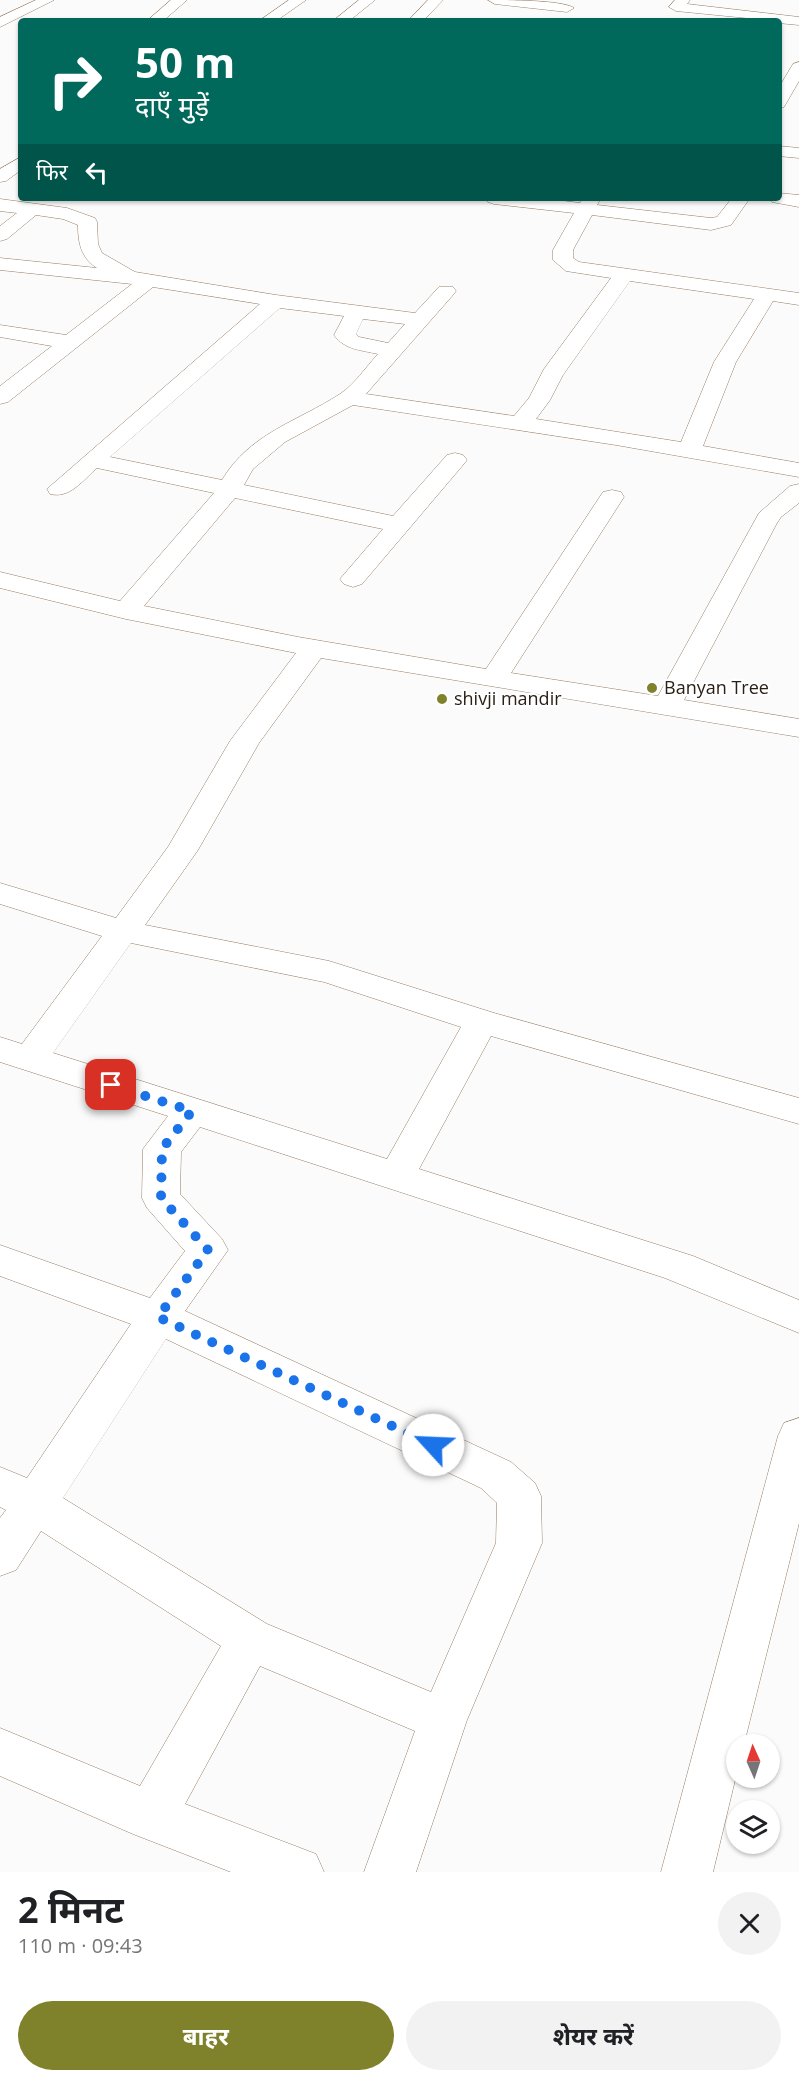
<!DOCTYPE html>
<html lang="hi">
<meta charset="utf-8">
<style>
:root{--surface:#fff;--page:#f2f2f2;--text:#202124;--muted:#757577;--accent:#7f812b}
body{margin:0;font-family:"Open Sans","Noto Sans Devanagari",sans-serif;background:var(--page);color:var(--text);height:100vh;display:flex;flex-direction:column;font-size:22px;white-space:nowrap}
*{box-sizing:border-box;margin:0}
p{font-size:20px;color:var(--muted)}
.icon{flex:none;width:33px;height:33px;fill:none;stroke:currentColor;stroke-width:2;stroke-linecap:round;stroke-linejoin:round}
.map{position:relative;height:1872px;overflow:hidden}
.drawer{display:flex;flex-direction:column;background:var(--surface);flex:1}
.drawer>*{flex:none}
.banner{position:absolute;left:18px;top:18px;width:764px;height:183px;border-radius:6px;box-shadow:0 2px 4px #0004;background:#00695c;color:#fff;overflow:hidden}
.needle{width:39px;rotate:357deg}
.tools{position:absolute;left:726px;top:1734px;display:grid;gap:12px}
.tools a{display:grid;place-items:center;width:54px;height:54px;border-radius:50%;background:var(--surface);box-shadow:0 2px 4px #0004;font-size:30px}
.pin{position:absolute;display:grid;place-items:center;width:51px;height:51px;color:#fff;margin:-26px;border-radius:12px;box-shadow:0 3px 9px #0006}
.me{position:absolute;width:66px;margin:-33px;rotate:295deg;stroke-linejoin:round;filter:drop-shadow(0 0 4px #0008)}
.turn{display:flex;align-items:center;gap:21px;height:126px;padding:0 18px;font-size:27px}
.turn .icon{width:78px;height:78px;stroke-width:2.5}
.turn b{display:block;font-size:42px;line-height:51px}
.then{display:flex;align-items:center;height:57px;padding:0 18px;background:#0003;gap:12px;font-size:22px}
.round{display:grid;place-items:center;flex:none;width:63px;height:63px;border-radius:32px;background:var(--page)}
.summary{display:flex;align-items:center;justify-content:space-between;height:102px;padding:0 18px}
h1{font-size:36px;font-weight:700;line-height:45px}
.primary-button{display:flex;gap:12px;margin-top:auto;padding:12px 18px}
.primary-button a{flex:1;height:69px;border-radius:36px;background:var(--accent);color:#fff;font-size:24px;font-weight:700;line-height:69px;text-align:center}
.primary-button a+a{background:var(--page);color:var(--text)}
.map>svg:first-child{display:block}
</style>
<div class="map">
<svg width="799" height="1872" viewBox="0 0 799 1872">
<rect width="100%" height="100%" fill="#fbfbfb"/>
<g fill="none" stroke-linecap="round" stroke-linejoin="round">
<defs>
<path id="minor" d="M36,0H54L0,27V17Z
M171,0H187L163,21H147Z
M289,0H306L276,21H259Z
M359,0H375L349,21H333Z
M428,0H443L423,21H408Z
M488,0C506,0 563,0 574,8L567,12L495,4Z
M675,0H690L687,4L799,17V25L778,23V21L676,11L669,7Z
M799,62V81L784,107L778,109V89L793,64Z
M778,146L799,148V158L778,156Z
M21,157V170L6,181L0,182V169Z
M778,193L799,195V207L772,202L769,198H778Z
M485,198H540L580,203L583,198H601L597,205L711,218L717,217L732,198H750L731,225L711,230L592,215L573,250V258L579,262L799,293V305L773,301L736,362L703,446L799,463V477L616,445L353,405L285,442L253,469L244,485L393,516L447,455L455,453L463,455L467,460L463,465L362,584L353,587L344,584L340,579L383,529L235,498L144,606L298,637L486,669L603,492L612,490L621,492L624,497L511,673L658,696L759,513L790,486L799,484V503L781,517L777,523L684,700L799,719V737L321,658L259,743L198,850L145,925L329,961L494,1013L799,1098V1124L491,1036L419,1169L693,1256L799,1300V1333L665,1278L200,1127L181,1152L180,1194L222,1239L228,1250L185,1311L511,1462L535,1483L541,1496L542,1543L467,1720L416,1872H364L415,1731L260,1666L185,1804L316,1854L324,1872H231L133,1834L0,1776V1728L140,1786L221,1646L41,1531L16,1570L0,1576V1518L6,1510L0,1507V1467L27,1478L131,1324L0,1276V1245L150,1298L185,1251L147,1208L142,1198L143,1149L168,1116L0,1062V1037L22,1044L102,936L0,904V883L116,918L168,847L230,741L296,653L126,619L0,588V572L120,601L214,493L97,468C83,480 70,499 50,494L47,489L260,304L153,287L8,402L0,404V386L52,346L0,337V325L66,335L132,284L0,270V258L97,268C81,258 78,243 78,225L63,219L36,215L7,239L0,241V226L17,213L0,211V199L67,208L95,218L97,222L98,244L102,253L135,272L276,295L415,313L439,287H453L456,291L453,295L366,394L514,416L529,398L544,369L611,278L566,271L553,260V250L574,213L494,204L488,202ZM630,281L754,299L714,362L681,442L536,419L550,400L563,375ZM280,308L344,316L334,335C345,350 361,350 378,354C366,367 354,385 340,394C297,422 250,433 222,480L110,457ZM363,319L405,324L388,343L359,337L356,334ZM131,943L324,982L461,1027L387,1159L53,1053ZM166,1339L481,1488L497,1503L496,1543L431,1692L267,1624L63,1498Z
M799,1418V1523L744,1744H736V1776L713,1872H661L778,1436L784,1423Z"/>
</defs>
<!-- minor casing -->
<use href="#minor" stroke="#977c63" stroke-width="1"/>
<!-- minor -->
<use href="#minor" fill="#fff" fill-rule="evenodd"/>
</g>
<g fill="none" stroke-linecap="round" stroke-linejoin="round">
<!-- route -->
<path stroke="#1a73e8" stroke-width="10" stroke-dasharray="0 18" d="M111,1085L192,1111L162,1149L161,1198L208,1250L158,1317L433,1445"/>
</g>
<!-- markers -->
<g fill="#7f812b" stroke="#fff" stroke-width="2">
<circle cx="652" cy="688" r="6"/>
<circle cx="442" cy="699" r="6"/>
</g>
<g text-anchor="middle" stroke-width="4.5" stroke-linejoin="round" paint-order="stroke">
<!-- poi labels -->
<g font-size="18" fill="#2b2016" stroke="#fff" text-anchor="start">
<text x="664" y="694">Banyan Tree</text>
<text x="454" y="705">shivji mandir</text>
</g>
</g>
</svg>
<div class="tools">
<a><svg class="needle" viewBox="-14 -14 28 28"><path d="M0-13l5 13h-10z" fill="#e53935"/><path d="M0 13l5-13h-10z" fill="#757577"/></svg></a>
<a><svg class="icon" aria-label="layers" viewBox="0 0 24 24"><path d="M12 4l9 5-9 5-9-5zM3 14l9 5 9-5"/></svg></a>
</div>
<div class="pin" style="left:111px;top:1085px;background:#d93025"><svg class="icon" aria-label="arrive" viewBox="0 0 24 24"><path d="M6 21V4h12l-3 4 3 4H6"/></svg></div>
<svg class="me" style="left:433px;top:1445px" viewBox="-20 -20 40 40"><circle r="19" fill="#fff"/><path d="M0-13L10 11 0 6-10 11z" fill="#1a73e8"/></svg>
<div class="banner">
<div class="turn"><svg class="icon" aria-label="right" viewBox="0 0 24 24"><path d="M7 20v-9h11M14 6l5 5-5 5"/></svg><div><b>50 m</b>दाएँ मुड़ें</div></div>
<div class="then">फिर<svg class="icon" aria-label="left" viewBox="0 0 24 24"><path d="M17 20v-9H6M10 6l-5 5 5 5"/></svg></div>
</div>
</div>
<section class="drawer">
<div class="summary"><div><h1>2 मिनट</h1><p>110 m · 09:43</p></div><a class="round"><svg class="icon" aria-label="close" viewBox="0 0 24 24"><path d="M6 6l12 12M18 6L6 18"/></svg></a></div>
<div class="primary-button"><a>बाहर</a><a>शेयर करें</a></div>
</section>
